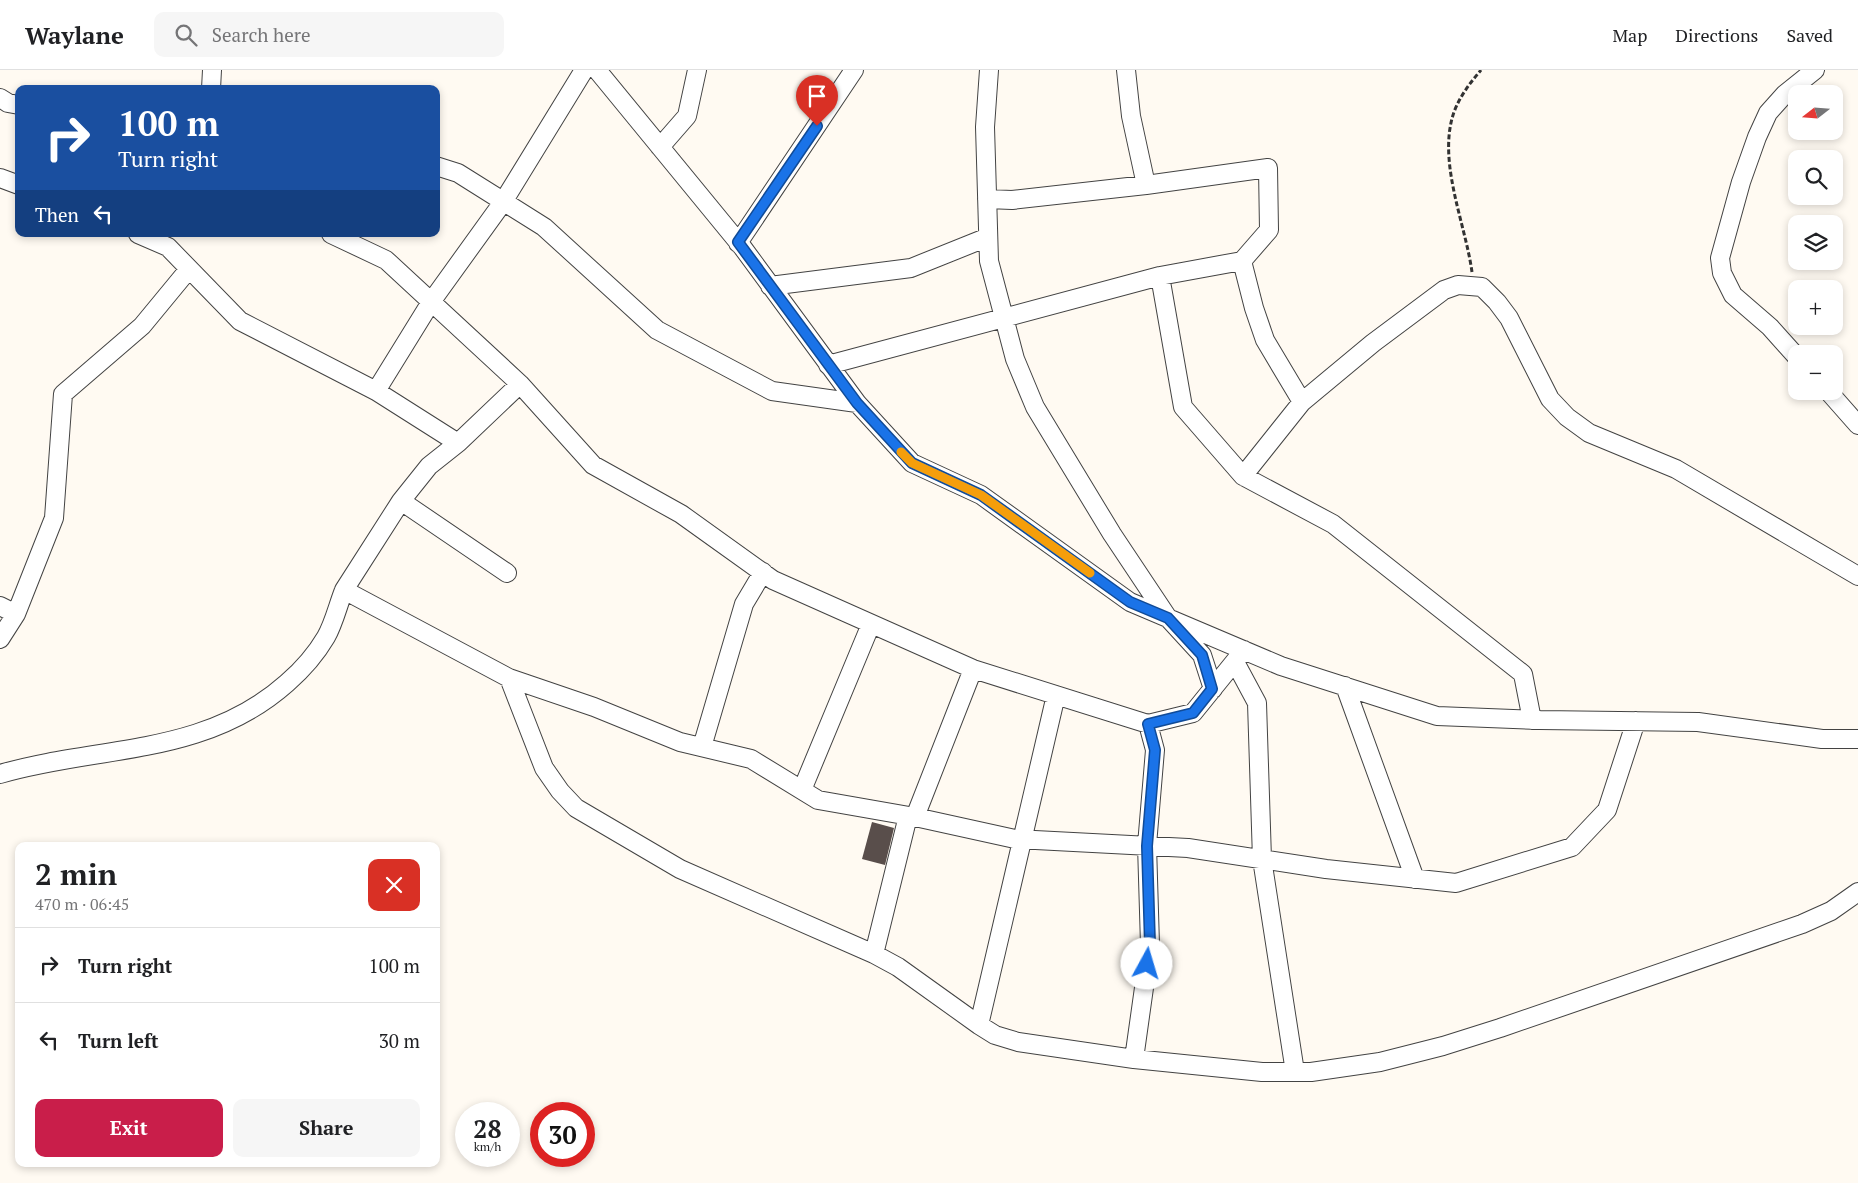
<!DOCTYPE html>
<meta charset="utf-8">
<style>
:root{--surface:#fff;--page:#f6f6f6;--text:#202124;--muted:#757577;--line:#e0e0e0;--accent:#c91e4a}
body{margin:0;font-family:"PT Serif",serif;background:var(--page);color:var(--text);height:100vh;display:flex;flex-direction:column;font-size:19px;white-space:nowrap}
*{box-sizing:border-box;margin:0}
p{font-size:16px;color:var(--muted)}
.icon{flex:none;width:28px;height:28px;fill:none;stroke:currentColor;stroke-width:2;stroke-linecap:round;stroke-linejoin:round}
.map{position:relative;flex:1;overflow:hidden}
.panel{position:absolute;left:15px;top:772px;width:425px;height:325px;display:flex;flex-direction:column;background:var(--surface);border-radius:10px;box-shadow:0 2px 8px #0003}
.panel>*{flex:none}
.top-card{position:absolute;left:15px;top:15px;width:425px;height:152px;border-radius:10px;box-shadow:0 2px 8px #0003;background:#1a4fa0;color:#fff;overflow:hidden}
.needle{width:32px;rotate:253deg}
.fabs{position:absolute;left:1788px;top:15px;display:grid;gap:10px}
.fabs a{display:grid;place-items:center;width:55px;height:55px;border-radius:10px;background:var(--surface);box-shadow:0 2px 8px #0003;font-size:25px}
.speed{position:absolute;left:455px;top:1032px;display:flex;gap:10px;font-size:25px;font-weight:700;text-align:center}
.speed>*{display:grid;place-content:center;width:65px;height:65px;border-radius:50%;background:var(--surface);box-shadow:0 2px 8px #0003;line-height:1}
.speed small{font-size:12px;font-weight:400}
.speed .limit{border:8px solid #d22;background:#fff;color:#111}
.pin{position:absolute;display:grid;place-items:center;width:42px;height:42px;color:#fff;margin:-51px -21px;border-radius:50% 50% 50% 0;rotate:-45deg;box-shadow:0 0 5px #0007}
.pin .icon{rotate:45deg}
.me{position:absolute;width:55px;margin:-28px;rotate:6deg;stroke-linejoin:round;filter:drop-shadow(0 0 4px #0008)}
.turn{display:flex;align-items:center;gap:18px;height:105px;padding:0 20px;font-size:22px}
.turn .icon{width:65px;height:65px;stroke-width:2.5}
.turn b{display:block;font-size:35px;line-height:42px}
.then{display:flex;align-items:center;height:48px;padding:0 20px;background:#0003;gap:10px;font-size:19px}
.round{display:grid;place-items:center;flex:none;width:52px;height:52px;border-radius:10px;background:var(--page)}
.overview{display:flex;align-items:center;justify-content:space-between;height:85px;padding:0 20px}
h1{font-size:30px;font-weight:700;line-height:38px}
.cta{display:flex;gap:10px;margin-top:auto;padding:10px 20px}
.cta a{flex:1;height:58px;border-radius:10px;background:var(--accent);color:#fff;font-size:20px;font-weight:700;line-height:58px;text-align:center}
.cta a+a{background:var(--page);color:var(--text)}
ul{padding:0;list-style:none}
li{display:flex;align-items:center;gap:15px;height:75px;padding:0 20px;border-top:1px solid var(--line)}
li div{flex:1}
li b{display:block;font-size:19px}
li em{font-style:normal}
header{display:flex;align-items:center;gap:30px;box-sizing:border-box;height:70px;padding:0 25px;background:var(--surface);border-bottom:1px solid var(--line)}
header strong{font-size:24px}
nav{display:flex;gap:28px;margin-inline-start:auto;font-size:18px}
.search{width:350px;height:45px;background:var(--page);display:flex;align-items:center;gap:12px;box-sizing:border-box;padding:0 18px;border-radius:10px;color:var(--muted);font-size:19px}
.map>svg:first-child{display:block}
</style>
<header>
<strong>Waylane</strong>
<div class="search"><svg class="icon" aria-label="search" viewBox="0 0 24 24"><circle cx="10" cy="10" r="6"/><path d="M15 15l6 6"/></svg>Search here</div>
<nav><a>Map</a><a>Directions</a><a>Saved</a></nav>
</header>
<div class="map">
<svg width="1858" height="1113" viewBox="0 0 1858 1113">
<rect width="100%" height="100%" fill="#fffaf2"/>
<!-- building -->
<path fill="#594e4b" d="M872,752L894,758L885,795L862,789Z"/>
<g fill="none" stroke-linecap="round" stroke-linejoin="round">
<defs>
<path id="minor" d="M597,0L743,178L857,333L912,393L981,425L1130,532L1281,596L1437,646L1540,650L1698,652L1822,669H1858
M989,0L985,57L989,191L1015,289L1035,337L1112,464L1168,548L1202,585L1213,619
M1126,0L1131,46L1146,115
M211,19L212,0
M0,28L8,33L19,35
M660,77L687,46L697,0
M436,96L458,103L544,157L657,260L772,321L857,333
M0,108L19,115
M138,164L168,177L240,251L376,321L458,373
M331,164L386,190L520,314L593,395L681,444L773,510L973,599L1148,654L1193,643L1244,580
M738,173L854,0
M1242,191L1254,238L1265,270L1302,332
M1160,206L1183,337L1243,406L1333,454L1523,604L1532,650
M770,216L911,198L988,167
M1796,286L1770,257L1733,225L1722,203L1720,188L1741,112L1757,67L1768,43L1785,24L1815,0
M828,295L1160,206L1242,191L1269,160L1268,98L1146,115L1012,130L987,129
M520,314L458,373L429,396L401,431L344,520L509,608L544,698L560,721L576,738L680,799L874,884L898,897L979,955L995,965L1018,972L1134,989L1262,1002H1311L1380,992L1443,976L1500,958L1802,854L1831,841L1858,822
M376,321L431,232L503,132L584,0
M1828,321L1858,355
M1243,406L1302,332L1373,273L1444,220L1458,215L1482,217L1497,232L1509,248L1550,329L1567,347L1589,363L1676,399L1858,506
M401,431L507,503
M0,536L16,544
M0,569L16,544L54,448L63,324L142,256L189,199
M1235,592L1257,633L1262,789L1295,1002
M509,608L594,637L680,672L751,689L818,730L915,747L1015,769L1188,778L1326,799L1456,813L1572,777L1607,740L1636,651
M1345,616L1415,809
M702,677L744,534L763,502
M0,704C99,675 204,687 287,613C302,600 316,584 326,567C334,553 338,535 344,520
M802,720L871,554
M915,747L973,599
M874,884L908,746
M979,955L1056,625
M1134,989L1150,875L1147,775L1155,680L1148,654"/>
</defs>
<!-- minor casing -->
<use href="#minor" stroke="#434343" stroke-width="20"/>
<!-- path -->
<path stroke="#323232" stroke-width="3" stroke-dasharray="5 2.5" stroke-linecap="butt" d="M1472,202C1465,152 1437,91 1454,42C1460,26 1470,13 1481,0"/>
<!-- minor -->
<use href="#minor" stroke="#fff" stroke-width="18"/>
</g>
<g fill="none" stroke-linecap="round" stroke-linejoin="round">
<defs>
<path id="route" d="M817,56L738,172L857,333L912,393L981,425L1130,532L1168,548L1202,585L1212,619L1193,643L1148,654L1155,680L1147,776L1150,875L1147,894"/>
</defs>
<!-- route casing -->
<use href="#route" stroke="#114b97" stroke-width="12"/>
<!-- route -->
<use href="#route" stroke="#1a73e8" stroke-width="9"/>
<!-- slow -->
<path stroke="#f59e0b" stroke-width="9" d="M901,382L912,393L981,425L1090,503"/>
</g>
</svg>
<div class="fabs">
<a><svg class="needle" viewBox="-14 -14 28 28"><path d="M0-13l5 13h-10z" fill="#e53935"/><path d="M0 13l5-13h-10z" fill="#757577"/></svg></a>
<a><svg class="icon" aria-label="search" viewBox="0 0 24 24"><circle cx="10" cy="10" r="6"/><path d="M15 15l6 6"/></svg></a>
<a><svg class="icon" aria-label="layers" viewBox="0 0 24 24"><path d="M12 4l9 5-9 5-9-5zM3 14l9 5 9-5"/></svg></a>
<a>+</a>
<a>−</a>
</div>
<div class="speed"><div>28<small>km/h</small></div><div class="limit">30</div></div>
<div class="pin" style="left:817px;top:56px;background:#d93025"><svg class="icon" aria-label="arrive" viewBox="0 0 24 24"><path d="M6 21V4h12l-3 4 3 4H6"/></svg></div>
<svg class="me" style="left:1147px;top:894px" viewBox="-20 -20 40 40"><circle r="19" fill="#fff"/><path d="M0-13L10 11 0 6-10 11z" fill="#1a73e8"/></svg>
<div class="top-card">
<div class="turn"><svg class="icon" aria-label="right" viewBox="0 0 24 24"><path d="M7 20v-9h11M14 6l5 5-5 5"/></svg><div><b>100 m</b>Turn right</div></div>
<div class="then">Then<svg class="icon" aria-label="left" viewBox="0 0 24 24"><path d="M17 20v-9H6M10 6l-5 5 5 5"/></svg></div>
</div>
<section class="panel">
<div class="overview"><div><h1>2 min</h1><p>470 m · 06:45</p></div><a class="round" style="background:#d93025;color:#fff"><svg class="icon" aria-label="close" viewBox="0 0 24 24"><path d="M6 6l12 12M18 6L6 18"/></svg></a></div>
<ul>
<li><svg class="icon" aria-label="right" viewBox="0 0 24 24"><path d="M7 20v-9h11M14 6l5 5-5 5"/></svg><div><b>Turn right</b></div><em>100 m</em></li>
<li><svg class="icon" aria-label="left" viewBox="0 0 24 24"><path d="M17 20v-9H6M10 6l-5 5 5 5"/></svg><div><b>Turn left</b></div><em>30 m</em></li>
</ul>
<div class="cta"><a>Exit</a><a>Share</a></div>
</section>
</div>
